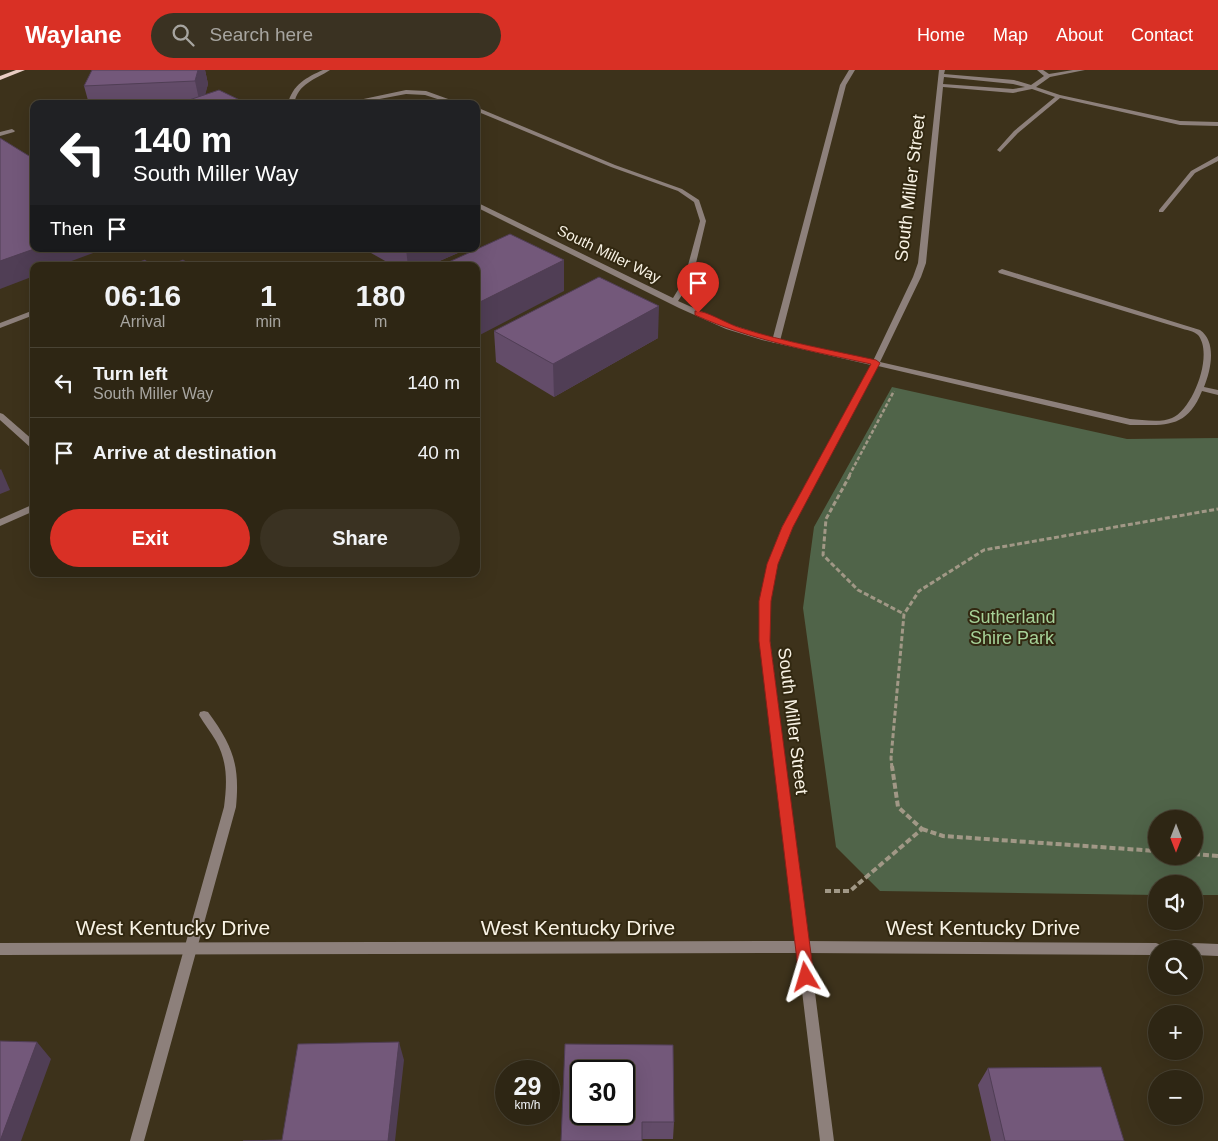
<!DOCTYPE html>
<meta charset="utf-8">
<style>
:root{--surface:#2e2614;--page:#3a3222;--text:#f1f3f6;--muted:#a7a5a0;--line:#494334;--accent:#d93025}
body{margin:0;font-family:Arial,sans-serif;background:var(--page);color:var(--text);height:100vh;display:flex;flex-direction:column;font-size:19px;white-space:nowrap}
*{box-sizing:border-box;margin:0}
p{font-size:16px;color:var(--muted)}
.icon{flex:none;width:28px;height:28px;fill:none;stroke:currentColor;stroke-width:2;stroke-linecap:round;stroke-linejoin:round}
.map{position:relative;flex:1;overflow:hidden}
.details{position:absolute;left:30px;top:192px;width:450px;height:315px;display:flex;flex-direction:column;background:var(--surface);border-radius:10px;box-shadow:0 5px 20px #0002,0 0 0 1px var(--line)}
.details>*{flex:none}
.top-card{position:absolute;left:30px;top:30px;width:450px;height:152px;border-radius:10px;box-shadow:0 5px 20px #0002,0 0 0 1px var(--line);background:#202124;color:#fff;overflow:hidden}
.needle{width:32px;rotate:180deg}
.controls{position:absolute;left:1148px;top:740px;display:grid;gap:10px}
.controls a{display:grid;place-items:center;width:55px;height:55px;border-radius:50%;background:var(--surface);box-shadow:0 5px 20px #0002,0 0 0 1px var(--line);font-size:25px}
.speed{position:absolute;left:495px;top:990px;display:flex;gap:10px;font-size:25px;font-weight:700;text-align:center}
.speed>*{display:grid;place-content:center;width:65px;height:65px;border-radius:50%;background:var(--surface);box-shadow:0 5px 20px #0002,0 0 0 1px var(--line);line-height:1}
.speed small{font-size:12px;font-weight:400}
.speed .limit{border:2px solid #111;border-radius:8px;background:#fff;color:#111}
.pin{position:absolute;display:grid;place-items:center;width:42px;height:42px;color:#fff;margin:-51px -21px;border-radius:50% 50% 50% 0;rotate:-45deg;box-shadow:0 0 5px #0007}
.pin .icon{rotate:45deg}
.me{position:absolute;width:55px;margin:-28px;rotate:353deg;stroke-linejoin:round;filter:drop-shadow(0 0 4px #0008)}
.turn{display:flex;align-items:center;gap:18px;height:105px;padding:0 20px;font-size:22px}
.turn .icon{width:65px;height:65px;stroke-width:2.5}
.turn b{display:block;font-size:35px;line-height:42px}
.then{display:flex;align-items:center;height:48px;padding:0 20px;background:#0003;gap:10px;font-size:19px}
.eta{display:flex;justify-content:space-evenly;align-items:center;height:85px;text-align:center}
.eta b{font-size:30px;font-weight:700;line-height:35px}
.button{display:flex;gap:10px;margin-top:auto;padding:10px 20px}
.button a{flex:1;height:58px;border-radius:30px;background:var(--accent);color:#fff;font-size:20px;font-weight:700;line-height:58px;text-align:center}
.button a+a{background:var(--page);color:var(--text)}
ul{padding:0;list-style:none}
li{display:flex;align-items:center;gap:15px;height:70px;padding:0 20px;border-top:1px solid var(--line)}
li div{flex:1}
li b{display:block;font-size:19px}
li em{font-style:normal}
header{display:flex;align-items:center;gap:30px;box-sizing:border-box;height:70px;padding:0 25px;background:var(--accent);color:#fff}
header strong{font-size:24px}
nav{display:flex;gap:28px;margin-inline-start:auto;font-size:18px}
.search{width:350px;height:45px;background:var(--page);display:flex;align-items:center;gap:12px;box-sizing:border-box;padding:0 18px;border-radius:28px;color:var(--muted);font-size:19px}
.map>svg:first-child{display:block}
</style>
<header>
<strong>Waylane</strong>
<div class="search"><svg class="icon" aria-label="search" viewBox="0 0 24 24"><circle cx="10" cy="10" r="6"/><path d="M15 15l6 6"/></svg>Search here</div>
<nav><a>Home</a><a>Map</a><a>About</a><a>Contact</a></nav>
</header>
<div class="map">
<svg width="1218" height="1071" viewBox="0 0 1218 1071">
<rect width="100%" height="100%" fill="#3d321b"/>
<!-- green -->
<path fill="#506449" fill-rule="evenodd" d="M892,317L1127,369L1218,368V825H1194V814H1156V825L880,821L836,777L803,538L814,457ZM1156,749H1194V786H1156Z"/>
<g fill="none" stroke-linecap="round" stroke-linejoin="round">
<!-- path-far2 -->
<path stroke="#a19886" stroke-width="2.5" stroke-dasharray="4 2" stroke-linecap="butt" d="M849,406L894,321"/>
<!-- path-far1 -->
<path stroke="#a19886" stroke-width="3" stroke-dasharray="5 2.5" stroke-linecap="butt" d="M850,405L826,449L823,485L858,520L904,544
M892,698L891,688L904,544L919,521L984,480L1218,439"/>
<!-- path -->
<path stroke="#a19886" stroke-width="4" stroke-dasharray="6 3" stroke-linecap="butt" d="M922,759L943,766L1156,781
M1194,784L1218,786
M825,821H850L922,759L898,737L892,696"/>
<!-- service -->
<path fill="#8d807b" fill-rule="evenodd" d="M849,0H855L846,15L780,271L776,273H773L772,271L840,15Z
M12,59L15,61L14,62L0,66V62Z
M34,240V245L0,258V253Z
M34,434V441L0,456V449Z"/>
<!-- minor -->
<path fill="#8d807b" fill-rule="evenodd" d="M323,0H330C315,10 298,13 294,34H288C292,15 307,7 323,0Z
M939,0H945L944,4L1014,10L1031,15L1044,6L1037,0H1043L1049,4L1073,0H1085L1050,7L1036,17L1060,25L1180,51L1218,52V56L1180,55L1060,28L1018,63L1000,82L997,80L1014,61L1055,27L1032,19L1013,23L943,17L926,193L921,207L880,292L1130,349C1143,350 1161,353 1172,348C1193,339 1214,284 1198,265C1194,261 1186,260 1180,258L999,203L998,201L1002,199L1200,260C1217,272 1211,300 1204,317L1218,320V325L1202,321C1187,359 1165,355 1130,355L878,296L792,457L777,495L770,531V571L834,1071H820L760,571V531L767,495L782,457L871,295L762,270L726,259L679,238L476,137V132L673,228L684,210L700,151L694,132L678,121L611,97L476,41V37L615,95L682,119L699,130L706,151L692,210L678,231L732,255L767,266L873,291L913,207L918,193ZM944,7L1013,14L1025,17L1013,19L943,14Z
M406,20L426,21L462,34H453L425,25L406,24L353,34H340Z
M1218,86V91L1195,103L1163,142H1159V140L1191,101Z
M0,343L3,344L34,371V379L31,378L0,350Z
M204,641L208,642C233,676 240,695 236,737L144,1071H130L224,737C227,714 228,692 216,671C211,662 204,654 199,645L200,642Z"/>
<!-- tertiary -->
<path fill="#8d807b" fill-rule="evenodd" d="M803,871L1156,873L1161,875L1162,879H1156V885L803,883L0,885V873Z
M1194,873L1218,874V886L1194,885V879H1188L1189,875Z"/>
<!-- primary -->
<path fill="#e8cdc3" fill-rule="evenodd" d="M16,0H25L0,10V6Z"/>
</g>
<!-- wall -->
<path fill="#634c69" d="M205,0L208,14L205,24L248,34H89L84,16Z
M364,179H467L428,196H394Z
M494,261L658,268L554,327L496,292Z
M565,974L674,1052L673,1069H642Z
M988,998L1124,1071H991L978,1015Z"/>
<!-- shaded-wall -->
<path fill="#503e55" d="M198,0H205L208,14L203,34H200L195,11Z
M34,179H104L58,196H34V206L0,219V191Z
M406,179H467L428,196H408Z
M564,190V221L476,267V234Z
M659,236L658,268L554,327L553,294Z
M1,399L10,420L0,424V400Z
M37,972L51,989L21,1071H0Z
M399,972L404,990L395,1071H388Z"/>
<!-- building -->
<path fill="#73587a" stroke="#503e55" fill-rule="evenodd" d="M92,0H198L195,11L84,16Z
M219,20L248,34H177Z
M0,68L34,89V179L0,191Z
M510,164L564,190L476,234V196H440Z
M145,190L152,196H129Z
M183,190L192,196H168Z
M599,207L659,236L553,294L494,261Z
M0,971L37,972L0,1071Z
M399,972L388,1071H243L282,1070L298,974Z
M565,974L673,975L674,1052H642V1071H561ZM581,1001H624V1044H581Z
M1101,997L1124,1071H1005L988,998Z"/>
<!-- route -->
<path fill="#d93025" stroke="#8d1f18" d="M695,241C706,240 729,255 741,258C785,272 831,280 876,290L880,293L793,457L778,494L771,531L770,571L814,907L812,912L806,914L801,912L799,907L759,571V531L767,494L782,457L871,294C811,281 751,270 695,245Z"/>
<g text-anchor="middle" stroke-width="4" stroke-linejoin="round" paint-order="stroke">
<!-- far-street labels -->
<g font-size="15" fill="#f8f2e4" stroke="#322811">
<text transform="translate(609 184) rotate(26)" y="5">South Miller Way</text>
</g>
<!-- street labels -->
<g font-size="18" fill="#f8f2e4" stroke="#322811">
<text transform="translate(910 118) rotate(-83)" y="6">South Miller Street</text>
<text transform="translate(793 651) rotate(83)" y="6">South Miller Street</text>
</g>
<!-- park labels -->
<g font-size="18" fill="#a7d298" stroke="#322811">
<text x="1012" y="553">Sutherland<tspan x="1012" dy="21">Shire Park</tspan></text>
</g>
<!-- near-street labels -->
<g font-size="21" fill="#f8f2e4" stroke="#322811">
<text x="173" y="865">West Kentucky Drive</text>
<text x="578" y="865">West Kentucky Drive</text>
<text x="983" y="865">West Kentucky Drive</text>
</g>
</g>
</svg>
<div class="controls">
<a><svg class="needle" viewBox="-14 -14 28 28"><path d="M0-13l5 13h-10z" fill="#e53935"/><path d="M0 13l5-13h-10z" fill="#a7a5a0"/></svg></a>
<a><svg class="icon" aria-label="sound" viewBox="0 0 24 24"><path d="M4 9h4l5-4v14l-5-4H4zM17 9q2 3 0 6"/></svg></a>
<a><svg class="icon" aria-label="search" viewBox="0 0 24 24"><circle cx="10" cy="10" r="6"/><path d="M15 15l6 6"/></svg></a>
<a>+</a>
<a>−</a>
</div>
<div class="speed"><div>29<small>km/h</small></div><div class="limit">30</div></div>
<div class="pin" style="left:698px;top:243px;background:#d93025"><svg class="icon" aria-label="arrive" viewBox="0 0 24 24"><path d="M6 21V4h12l-3 4 3 4H6"/></svg></div>
<svg class="me" style="left:806px;top:907px" viewBox="-20 -20 40 40"><path d="M0-17L14 15 0 8-14 15z" fill="#d93025" stroke="#fff" stroke-width="4"/></svg>
<div class="top-card">
<div class="turn"><svg class="icon" aria-label="left" viewBox="0 0 24 24"><path d="M17 20v-9H6M10 6l-5 5 5 5"/></svg><div><b>140 m</b>South Miller Way</div></div>
<div class="then">Then<svg class="icon" aria-label="arrive" viewBox="0 0 24 24"><path d="M6 21V4h12l-3 4 3 4H6"/></svg></div>
</div>
<section class="details">
<div class="eta">
<div><b>06:16</b><p>Arrival</p></div>
<div><b>1</b><p>min</p></div>
<div><b>180</b><p>m</p></div>
</div>
<ul>
<li><svg class="icon" aria-label="left" viewBox="0 0 24 24"><path d="M17 20v-9H6M10 6l-5 5 5 5"/></svg><div><b>Turn left</b><p>South Miller Way</p></div><em>140 m</em></li>
<li><svg class="icon" aria-label="arrive" viewBox="0 0 24 24"><path d="M6 21V4h12l-3 4 3 4H6"/></svg><div><b>Arrive at destination</b></div><em>40 m</em></li>
</ul>
<div class="button"><a>Exit</a><a>Share</a></div>
</section>
</div>
